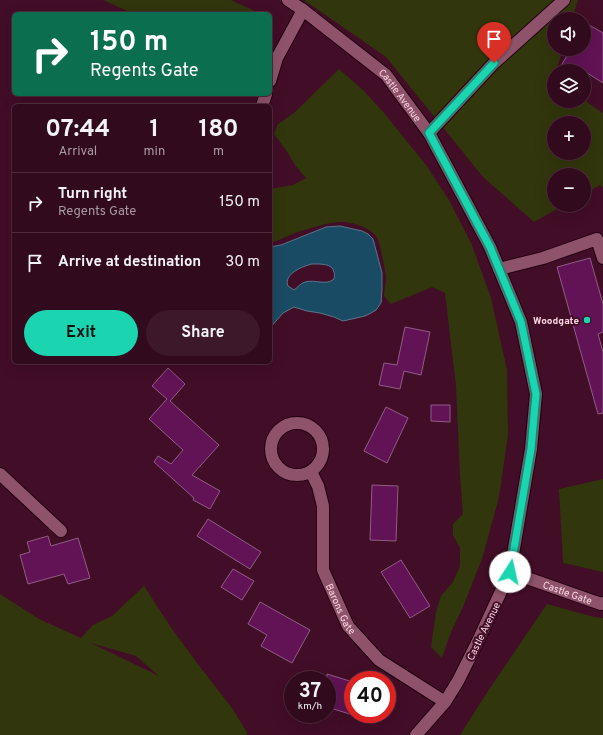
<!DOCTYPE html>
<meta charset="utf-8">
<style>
:root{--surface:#320a1d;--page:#3d182a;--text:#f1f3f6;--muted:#a89aa4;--line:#4d2b3b;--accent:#1bd5b1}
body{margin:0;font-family:Overpass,sans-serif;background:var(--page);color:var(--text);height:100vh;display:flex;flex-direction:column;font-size:15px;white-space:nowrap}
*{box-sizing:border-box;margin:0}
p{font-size:13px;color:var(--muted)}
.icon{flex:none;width:22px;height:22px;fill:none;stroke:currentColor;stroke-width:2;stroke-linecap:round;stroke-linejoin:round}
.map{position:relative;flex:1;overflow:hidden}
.panel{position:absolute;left:12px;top:104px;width:260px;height:260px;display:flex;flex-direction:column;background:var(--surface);border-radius:6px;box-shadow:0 4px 16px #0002,0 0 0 1px var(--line)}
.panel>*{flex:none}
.guide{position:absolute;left:12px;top:12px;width:260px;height:84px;border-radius:6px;box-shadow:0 4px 16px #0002,0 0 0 1px var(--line);background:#0b6e4f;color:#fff;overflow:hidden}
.controls{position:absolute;left:547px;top:12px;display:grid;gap:8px}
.controls a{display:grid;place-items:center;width:44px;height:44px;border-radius:50%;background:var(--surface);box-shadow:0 4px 16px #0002,0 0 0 1px var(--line);font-size:20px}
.speed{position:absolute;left:284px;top:671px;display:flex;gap:8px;font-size:20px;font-weight:700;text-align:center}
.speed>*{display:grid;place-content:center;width:52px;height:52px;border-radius:50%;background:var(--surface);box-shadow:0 4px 16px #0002,0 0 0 1px var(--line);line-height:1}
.speed small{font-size:10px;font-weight:400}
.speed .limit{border:6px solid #d22;background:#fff;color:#111}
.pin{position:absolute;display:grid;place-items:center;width:34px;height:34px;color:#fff;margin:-41px -17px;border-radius:50% 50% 50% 0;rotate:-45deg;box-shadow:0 0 4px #0007}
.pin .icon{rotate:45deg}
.me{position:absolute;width:44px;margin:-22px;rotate:10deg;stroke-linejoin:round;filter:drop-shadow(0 0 3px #0008)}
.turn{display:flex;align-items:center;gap:14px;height:84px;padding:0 12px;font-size:18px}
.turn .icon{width:52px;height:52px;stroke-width:2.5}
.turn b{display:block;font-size:28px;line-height:34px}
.eta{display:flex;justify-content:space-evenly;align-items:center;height:68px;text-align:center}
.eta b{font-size:24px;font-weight:700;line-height:28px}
.button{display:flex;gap:8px;margin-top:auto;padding:8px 12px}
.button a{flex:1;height:46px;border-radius:24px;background:var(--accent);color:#111;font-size:16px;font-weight:700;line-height:46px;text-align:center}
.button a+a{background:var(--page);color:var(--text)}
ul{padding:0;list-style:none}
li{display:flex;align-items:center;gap:12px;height:60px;padding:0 12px;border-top:1px solid var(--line)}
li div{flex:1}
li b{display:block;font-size:15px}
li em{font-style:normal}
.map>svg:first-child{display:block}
</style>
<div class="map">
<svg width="603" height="735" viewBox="0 0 603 735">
<rect width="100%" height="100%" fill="#420d27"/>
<!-- green -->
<path fill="#32360c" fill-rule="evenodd" d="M103,0H231L259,13V14H134Z
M304,0H578L572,19H554V49H563L556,71H554V101H584V100L603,113V188L600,185L584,194V175H554V205H564L534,222L483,177L386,57ZM554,123H584V153H554Z
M339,69L364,91L384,113L426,165L449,200L472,245L491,298L507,370L508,435L499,497L483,556L463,607L451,632L442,658L431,647L436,612L441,596L453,582L460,566V548L453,535V524L463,514L460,476L456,386L445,293L432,287L391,304L384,296C384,290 386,283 386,277C385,269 380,241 376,236C369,227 351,221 340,222C329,222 312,228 301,231C290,234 281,240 270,243V189L293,185L306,178L295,165L288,153L274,134L278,124L294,113Z
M603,479V572L563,563L559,489Z
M144,586L172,629L197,663L232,708L248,734H246L247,735H0V594L39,619L81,638L93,625L112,616ZM91,643L136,656L159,676Z
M547,604L594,617L603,618V735H460L488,691Z"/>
<!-- water -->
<path fill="#1a4b64" stroke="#5d758a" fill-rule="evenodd" d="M340,226L362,231L368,234L373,239L382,273V289L381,303L376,310L371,313L365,316L343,321L334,317L320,313L307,311L294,307L283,313L270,328V247L281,245L326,227ZM312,264C320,264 332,263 334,272C335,274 334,277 334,279C326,286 315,279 305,282C301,283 298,287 294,290L288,286C283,274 303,266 312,264Z"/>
<!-- building -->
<path fill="#611356" stroke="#8f5d84" d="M584,22L603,33V83L584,71H558L571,49H584Z
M590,258L603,304V332L598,334L603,352V413L598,414L557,267Z
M405,327L430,332L421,375L404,371L400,389L379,385L384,363L397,365Z
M168,368L185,384L170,401L219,445L192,475L220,491L210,509L193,500L194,498L154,462L158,456L171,464L183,450L149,419L167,399L152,386Z
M431,405H450V422L431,421Z
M386,407L408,418L387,463L364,451Z
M372,485L398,486L396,541L370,540Z
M208,519L261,552L250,569L197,536Z
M48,536L51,546L78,538L90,578L68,584L64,574L28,584L20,555L30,552L27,542Z
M401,560L430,606L410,618L381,572Z
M233,569L254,581L242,600L221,587Z
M260,602L310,630L292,663L261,646L267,635L248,624Z
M327,674L353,682V715L327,707Z"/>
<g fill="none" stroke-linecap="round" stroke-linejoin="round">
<defs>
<path id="lane" d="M499,269L543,258L597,239L603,258"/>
<g id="street">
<path d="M270,81L277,58L303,10"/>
<path d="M262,106L266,94"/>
<path d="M429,133L494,63L564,0"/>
<circle cx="297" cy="449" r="26"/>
<path id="s1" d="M311,472L318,486L323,506V570L348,626L379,660L445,702"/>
<path d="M0,474L61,531"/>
<path id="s2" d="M510,572L601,604L603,603"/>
</g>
<g id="secondary">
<path id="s3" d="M288,0L303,10L386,75L429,133L490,247L521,322L536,394L531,449L510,572L477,643L458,681L445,702L416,735"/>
</g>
</defs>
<!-- lane casing -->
<use href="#lane" stroke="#22000f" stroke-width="14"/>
<!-- street casing -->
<use href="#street" stroke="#22000f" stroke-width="14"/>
<!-- secondary casing -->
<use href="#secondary" stroke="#22000f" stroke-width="14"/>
<!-- lane -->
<use href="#lane" stroke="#8e536b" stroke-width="12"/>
<!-- street -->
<use href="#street" stroke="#8e536b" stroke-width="12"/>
<!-- secondary -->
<use href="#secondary" stroke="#8e536b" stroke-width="12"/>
</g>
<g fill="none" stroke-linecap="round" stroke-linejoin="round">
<defs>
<path id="route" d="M494,63L429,133L490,247L521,322L536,394L531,449L510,572"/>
</defs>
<!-- route casing -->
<use href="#route" stroke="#128a73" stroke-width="10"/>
<!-- route -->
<use href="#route" stroke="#1bd5b1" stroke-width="7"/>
</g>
<!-- markers -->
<circle fill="#1bd5b1" stroke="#420d27" stroke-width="1.5" cx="587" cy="320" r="4"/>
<g text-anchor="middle" stroke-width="4" stroke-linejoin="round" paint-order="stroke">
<!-- street labels -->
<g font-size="10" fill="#fad7e3" stroke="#420d27">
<text dy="4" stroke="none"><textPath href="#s3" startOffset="148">Castle Avenue</textPath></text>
<text dy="4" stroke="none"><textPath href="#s2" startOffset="61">Castle Gate</textPath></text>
<text dy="4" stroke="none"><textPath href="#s1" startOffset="143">Barons Gate</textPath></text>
<text transform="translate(483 631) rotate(-64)" y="4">Castle Avenue</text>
</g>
<!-- poi labels -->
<g font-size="10" font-weight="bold" fill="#fad7e3" stroke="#420d27" text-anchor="end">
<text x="579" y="324">Woodgate</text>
</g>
</g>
</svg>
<div class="controls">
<a><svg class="icon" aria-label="sound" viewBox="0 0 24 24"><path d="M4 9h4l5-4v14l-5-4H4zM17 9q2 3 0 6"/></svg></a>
<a><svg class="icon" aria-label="layers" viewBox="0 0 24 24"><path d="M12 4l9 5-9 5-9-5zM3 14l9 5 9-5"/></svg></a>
<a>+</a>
<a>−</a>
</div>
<div class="speed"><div>37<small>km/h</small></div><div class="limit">40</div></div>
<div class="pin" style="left:494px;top:63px;background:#d93025"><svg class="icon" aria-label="arrive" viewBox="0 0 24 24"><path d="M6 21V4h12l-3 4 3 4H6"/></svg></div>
<svg class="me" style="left:510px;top:572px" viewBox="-20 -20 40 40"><circle r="19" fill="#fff"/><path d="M0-13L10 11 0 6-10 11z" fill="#1bd5b1"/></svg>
<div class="guide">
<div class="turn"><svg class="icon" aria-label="right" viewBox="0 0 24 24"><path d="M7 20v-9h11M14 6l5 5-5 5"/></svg><div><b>150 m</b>Regents Gate</div></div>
</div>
<section class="panel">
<div class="eta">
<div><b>07:44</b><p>Arrival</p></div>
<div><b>1</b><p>min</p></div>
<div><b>180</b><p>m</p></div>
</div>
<ul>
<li><svg class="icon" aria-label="right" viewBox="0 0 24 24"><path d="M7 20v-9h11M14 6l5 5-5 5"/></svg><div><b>Turn right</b><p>Regents Gate</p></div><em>150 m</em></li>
<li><svg class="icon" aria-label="arrive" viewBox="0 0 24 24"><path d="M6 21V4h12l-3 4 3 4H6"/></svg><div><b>Arrive at destination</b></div><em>30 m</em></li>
</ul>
<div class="button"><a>Exit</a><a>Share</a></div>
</section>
</div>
